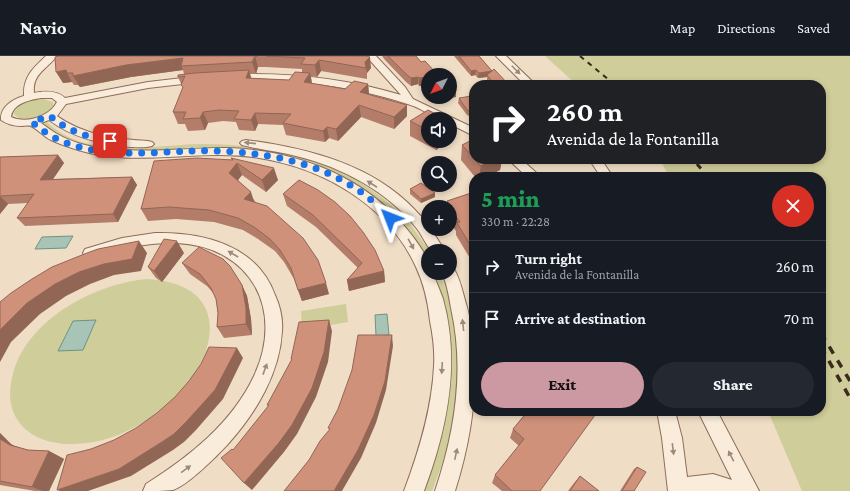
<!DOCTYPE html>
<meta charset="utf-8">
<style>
:root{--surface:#171b24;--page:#242831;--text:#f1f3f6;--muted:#9ea1a6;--line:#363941;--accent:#cc98a2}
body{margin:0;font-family:"Crimson Pro",serif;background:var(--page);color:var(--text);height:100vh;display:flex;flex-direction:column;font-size:15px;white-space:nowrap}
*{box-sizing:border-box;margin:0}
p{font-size:13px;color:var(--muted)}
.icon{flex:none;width:22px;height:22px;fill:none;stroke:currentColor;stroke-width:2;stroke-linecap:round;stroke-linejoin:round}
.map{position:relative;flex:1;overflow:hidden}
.panel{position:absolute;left:469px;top:116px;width:357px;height:244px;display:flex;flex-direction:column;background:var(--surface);border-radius:16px;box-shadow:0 2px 6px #0003}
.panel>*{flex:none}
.banner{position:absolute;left:469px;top:24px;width:357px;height:84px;border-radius:16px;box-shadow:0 2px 6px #0003;background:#202124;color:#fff;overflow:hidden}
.needle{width:26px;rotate:228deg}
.tools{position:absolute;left:421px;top:12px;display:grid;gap:8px}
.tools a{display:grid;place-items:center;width:36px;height:36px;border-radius:50%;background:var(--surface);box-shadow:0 2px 6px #0003;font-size:20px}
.pin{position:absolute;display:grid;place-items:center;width:34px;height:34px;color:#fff;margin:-17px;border-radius:8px;box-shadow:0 2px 6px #0006}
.me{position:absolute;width:44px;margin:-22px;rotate:315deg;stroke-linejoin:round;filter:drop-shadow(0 0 3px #0008)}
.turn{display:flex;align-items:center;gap:14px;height:84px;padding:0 12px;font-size:18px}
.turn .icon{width:52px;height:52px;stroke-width:2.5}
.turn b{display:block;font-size:28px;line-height:34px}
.round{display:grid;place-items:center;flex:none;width:42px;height:42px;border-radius:21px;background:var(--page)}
.head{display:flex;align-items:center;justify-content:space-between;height:68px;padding:0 12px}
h1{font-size:24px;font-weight:800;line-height:30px;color:#1e9e55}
.primary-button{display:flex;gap:8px;margin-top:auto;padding:8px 12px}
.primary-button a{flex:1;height:46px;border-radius:24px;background:var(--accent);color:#111;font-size:16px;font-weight:800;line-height:46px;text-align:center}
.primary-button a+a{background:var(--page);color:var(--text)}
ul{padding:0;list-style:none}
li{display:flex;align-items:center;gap:12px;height:52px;padding:0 12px;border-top:1px solid var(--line)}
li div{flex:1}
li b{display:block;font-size:15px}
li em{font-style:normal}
header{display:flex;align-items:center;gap:24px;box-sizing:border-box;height:56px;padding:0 20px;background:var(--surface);border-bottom:1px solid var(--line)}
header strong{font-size:19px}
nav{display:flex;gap:22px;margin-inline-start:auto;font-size:14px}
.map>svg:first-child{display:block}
</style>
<header>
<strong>Navio</strong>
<nav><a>Map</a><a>Directions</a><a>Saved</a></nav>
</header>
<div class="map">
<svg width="850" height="435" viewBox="0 0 850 435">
<rect width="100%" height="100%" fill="#f0ddc6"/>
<!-- green -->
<path fill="#cfcd99" d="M545,0H850V435H802L768,355H821V121H669L660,103H821V29H577Z
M43,43L53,46V51C44,59 23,69 14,58C16,46 32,43 43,43Z
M47,66C85,104 153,89 201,88C276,88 349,106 403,160C412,169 419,181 427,191L429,195L428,207C387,119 290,90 199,91C185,91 171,94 156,95C126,96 86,95 59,80C52,77 47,72 41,68Z
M432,217H439C464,268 460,331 449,386C445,402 438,419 432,435H423C429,418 437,400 441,383C452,329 456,268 432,217Z
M147,223C224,227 223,286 183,335C178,341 172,345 167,349C139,373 105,389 68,388C48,387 28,381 17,363C9,351 9,336 12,322C24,265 93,228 147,223Z
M346,248L348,266L302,274L301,255Z"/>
<!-- water -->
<path fill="#a8c4b7" stroke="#6d9384" d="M73,180L66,192L35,193L42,181Z
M387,258L389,279L376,280L375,259Z
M96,264L83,294L58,295L73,265Z"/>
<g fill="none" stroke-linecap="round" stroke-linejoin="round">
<defs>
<path id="street" d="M46,0H57C47,13 32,18 34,37C44,35 57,34 65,42L148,26L200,20L205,23L200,26L148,32L66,48L57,60C84,79 115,83 148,85L152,86L154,88L152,90C145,92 138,91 131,91C101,88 73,82 49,64L41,67C47,71 53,76 59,79C104,104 179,91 229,92C291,94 356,117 398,163C408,174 422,191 428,205C429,208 428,213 428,217H433C436,226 440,234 443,243C461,307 447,374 424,435H404C419,395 432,353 434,310C435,295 433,280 430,265C428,246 424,228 416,211C388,149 323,112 259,102C199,92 136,112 78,94C69,91 59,88 51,84C44,81 39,74 31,70C28,69 24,70 21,70C14,70 7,68 1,64C0,51 13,43 24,40C23,21 33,12 46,0ZM41,42H52L57,46C49,61 26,68 11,61C13,47 30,44 41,42Z
M366,0H376L405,31L413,43L474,72V80L450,68V63C437,63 428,57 416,51C406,47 395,44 384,41C335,27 283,24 232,24L227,21C232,16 244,18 251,18C301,18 352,24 401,39Z
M496,0H506L536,29H525Z
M246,84C306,92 372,108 415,154C420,160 428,165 428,173H431L445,195H431C426,188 422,180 418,174C389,136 342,111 296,100C278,95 260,94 242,89L240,87L242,85Z
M508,103H521L541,121H527Z
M589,103H601L613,121H601Z
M155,177C203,176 257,189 275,239C280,250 283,263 282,275C280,317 256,357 228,388C217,400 188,429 173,434C165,435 151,435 143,435L146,428C189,401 232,367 254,320C285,254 251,190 176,187C146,186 118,194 90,202L85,201L83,197L85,193L122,182Z
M450,212L454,213C461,225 463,238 467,251C482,312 474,375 455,435H435C455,376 465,314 451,252C449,240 447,228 442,217H450Z
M657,355H675L682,382L687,421L713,418L732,424L698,355H717L759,435H668L662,382Z"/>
</defs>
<!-- street casing -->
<use href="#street" stroke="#8d6d5b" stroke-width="2"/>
<!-- street -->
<use href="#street" fill="#faecda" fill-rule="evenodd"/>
<!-- rail-far2 -->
<path stroke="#3d291f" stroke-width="2" stroke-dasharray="5 5" stroke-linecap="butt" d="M580,0L615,29
M692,103L697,109"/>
<!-- rail-far1 -->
<path stroke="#3d291f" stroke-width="3" stroke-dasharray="6 6" stroke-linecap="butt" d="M697,108L708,121"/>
<!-- rail -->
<path stroke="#3d291f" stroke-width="3.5" stroke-dasharray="8 8" stroke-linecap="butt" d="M821,277L850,325
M821,291L850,342"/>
</g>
<!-- wall -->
<path fill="#b37d69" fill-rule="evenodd" d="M58,0H366L371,12L367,17V23L321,15L317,21L311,20L312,28L345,33L368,28L369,38L407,49V60L394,73L361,61L338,85L329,82L325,86L286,79L283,69L258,68L255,75L239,74L236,66L223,65L208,67L205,74L188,75L185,68H178L173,56L183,32L178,21L184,18L183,14L131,21L80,31L78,29H74L72,26L63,27ZM258,11H266L302,13V16L289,24L251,22L250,18H256Z
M382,0H416L428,19V29L419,30L418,28L411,30L406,26L385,4Z
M454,0H479L492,15L509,29H490L487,24V21L478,22L475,19L471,20Z
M459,42L474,43V62L467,59L458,47Z
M428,63V85H449L436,94L410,80V65Z
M474,83V103H502L500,114L487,121H475L461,104L462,89Z
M58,99L64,107L53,123L132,121L137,129L118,166L25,170L17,162L28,147L8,148L0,158V101Z
M231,102L278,124L266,136L242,119L238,124L329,238L302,245L294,223L284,206L275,195L258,183L243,174L214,166L176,163L148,165L141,153L232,104Z
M299,124L384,215L385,226L349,235L347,224L358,212L316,171L287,150L283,138Z
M410,133L435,137V141L421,147L410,138Z
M474,136V209L456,179V175L450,167V151H446L447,145Z
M184,197L162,226L156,222L148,211Z
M182,207L242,229L247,240L251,263L252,279L224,282L217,271L218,257L216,243L214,238L207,230L190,218Z
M528,355L540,435H502L492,427L495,419L519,390L510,382L513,373Z
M0,377L11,388L15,390L28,394L49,395L64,403L49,435H35L0,429Z
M637,411L634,435H620L634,413Z
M580,420L599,435H568L574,427Z"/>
<!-- shaded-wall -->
<path fill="#926655" d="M255,0L258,11L256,18L252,6Z
M370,1L371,12L367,17L365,6Z
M183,2L181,10L183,14L131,21L80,31L73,20L126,9Z
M319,4L321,15L317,21L315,9Z
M66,14L67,17L72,26L63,27L56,16Z
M249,14L252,25L246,22Z
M476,14L475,19L471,20V15Z
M492,15L487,19V21L478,22L479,17Z
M310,17L312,28L304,26Z
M418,21V28L411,30V22Z
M428,21V29L419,30V22Z
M368,28L369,39L360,36Z
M456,37V41L444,44V41H450V39Z
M359,49L361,61L338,85L336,73Z
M407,49V60L394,73V61Z
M203,56L208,67L205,74L200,62Z
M255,57L258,68L255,75L251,64Z
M454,67V82L450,85V70Z
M327,71L329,82L325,86L323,75Z
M436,85H449L436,94Z
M58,99L64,107L47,132L40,124Z
M494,103H502L500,114L487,121H479L481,110Z
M237,107L242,119L234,129L229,117Z
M274,112L278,124L266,136L262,124Z
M132,121L137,129L118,166L113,158Z
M251,136L255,148L244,143Z
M435,137V141L421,147V143Z
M0,140L8,148L0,158Z
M139,185L147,197L141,215L114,219L90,228L66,240L40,258L11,286L0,306V274L27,247L55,228Z
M177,185L184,197L162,226L154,215Z
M384,215L385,226L349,235L347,224Z
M326,227L329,238L302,245L298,234Z
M242,229L247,240L251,263L252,279L246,268Z
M329,264L332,275L328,306L316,341L297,378L284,396L252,434L244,427Z
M392,279L393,290L386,334L376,367L361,402L342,435H334Z
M237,292L243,302L223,343L196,374L184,386L173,394L131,420L88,435H60L57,434L119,413Z
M0,377L11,388L25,397L10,389L0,383Z
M49,395L64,403L49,435H43L32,431Z"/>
<!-- building -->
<path fill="#d0917a" stroke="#926655" d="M58,0H258H255L252,6L181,10L183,2L126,9L73,20V17H67L66,14L56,16L55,1Z
M266,0H366L370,1L365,6L366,12L319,4L315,9L301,8L305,2Z
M388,0H416L421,6L425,5L438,19H428V21L419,22L418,21L411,22L406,18Z
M459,0H479L492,15L494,13L509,29H495L487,19L492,15L479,17L476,14L471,15Z
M249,14L246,22L289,24L295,16L310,17L304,26L322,29L345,33L354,25L368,28L360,36L407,49L394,61L359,49L336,73L327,71L323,75L283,67L291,58L255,57L251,64L234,63L239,55L219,54L203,56L200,62L183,63L186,56H173L183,31L181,29L185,20L178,21V19L195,17Z
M450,29L456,37L450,39Z
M472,40L474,43V57L467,54L459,42Z
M428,54L446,63H428V74L410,65Z
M450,65L454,67L450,70Z
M474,83V102L462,89Z
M58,99L40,124L132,121L113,158L17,162L34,138L0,140V101Z
M197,102L233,104L231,102L274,112L262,124L237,107L229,117L251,136L244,143L267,150L303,182L318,204L326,227L298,234L291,212L280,194L270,183L254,171L238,162L209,154L169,151L141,153L154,105Z
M474,103H494L481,110Z
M299,124L318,134L335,146L350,160L363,176L375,194L384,215L347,224L362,207L313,159L283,138Z
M421,127L435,137L421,143L410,133Z
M474,136V195L457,167L460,166L450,154V151H449L451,150L447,145Z
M164,183L177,185L154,215L148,211Z
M139,185L132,203L104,208L79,216L55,228L27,247L0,274V246L11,237L32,223L52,211L87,197L98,193Z
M199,191L223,203L230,210L242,229L246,252V268L217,271L218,257L216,243L211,232L200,218L182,207Z
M329,264L324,296L312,332L292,369L278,388L244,427L221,402L232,393L233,394L269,349H267L292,303H291L299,266Z
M358,279H392L385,325L374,359L358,394L334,435H284L309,404L320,385L330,373L328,372L338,353L352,314Z
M209,291L237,292L215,334L187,365L174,378L162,386L119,413L57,434L67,399L91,393L114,384L136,372L157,357L175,341L189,325L201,308Z
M528,355H539L543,359L546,355H598L540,435H512L495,419L524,383L513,373Z
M0,383L10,389L28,394L49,395L32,431L0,425Z
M637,411L646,416L634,435H622Z
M580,420L599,435H570Z"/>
<!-- one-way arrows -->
<defs><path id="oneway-solid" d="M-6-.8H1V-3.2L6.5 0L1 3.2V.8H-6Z"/></defs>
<g fill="#9c8a7c">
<use href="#oneway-solid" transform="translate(516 14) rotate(45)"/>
<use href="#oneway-solid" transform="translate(250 87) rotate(-174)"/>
<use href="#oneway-solid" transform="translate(372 128) rotate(-147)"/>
<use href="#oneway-solid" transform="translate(411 188) rotate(61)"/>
<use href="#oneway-solid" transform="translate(233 198) rotate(-150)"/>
<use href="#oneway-solid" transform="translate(463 269) rotate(-96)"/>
<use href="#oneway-solid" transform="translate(442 312) rotate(93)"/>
<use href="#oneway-solid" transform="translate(265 313) rotate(-70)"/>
<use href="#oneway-solid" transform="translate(673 393) rotate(83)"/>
<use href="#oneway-solid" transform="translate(456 398) rotate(-78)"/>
<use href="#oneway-solid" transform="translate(731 400) rotate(-117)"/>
<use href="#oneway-solid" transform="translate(186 413) rotate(-36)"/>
</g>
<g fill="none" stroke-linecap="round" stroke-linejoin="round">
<!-- route -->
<path stroke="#1a73e8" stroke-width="7" stroke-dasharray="0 12.6" d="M110,85C87,81 68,75 50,60L32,66C75,105 137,97 191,95C262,93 340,106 390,162"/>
</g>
</svg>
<div class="tools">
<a><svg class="needle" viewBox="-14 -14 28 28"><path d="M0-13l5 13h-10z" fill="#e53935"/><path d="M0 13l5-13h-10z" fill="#9ea1a6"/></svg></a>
<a><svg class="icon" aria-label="sound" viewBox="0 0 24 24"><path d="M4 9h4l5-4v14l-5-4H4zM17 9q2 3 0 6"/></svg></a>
<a><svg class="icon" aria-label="search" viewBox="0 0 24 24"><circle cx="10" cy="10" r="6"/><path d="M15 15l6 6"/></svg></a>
<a>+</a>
<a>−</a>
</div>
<div class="pin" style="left:110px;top:85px;background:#d93025"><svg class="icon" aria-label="arrive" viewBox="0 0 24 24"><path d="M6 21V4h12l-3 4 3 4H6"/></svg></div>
<svg class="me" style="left:390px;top:162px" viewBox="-20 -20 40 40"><path d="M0-17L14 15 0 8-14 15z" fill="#1a73e8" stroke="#fff" stroke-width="4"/></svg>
<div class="banner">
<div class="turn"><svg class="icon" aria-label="right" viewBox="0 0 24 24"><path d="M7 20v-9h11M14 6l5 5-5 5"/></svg><div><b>260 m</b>Avenida de la Fontanilla</div></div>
</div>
<section class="panel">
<div class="head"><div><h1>5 min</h1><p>330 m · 22:28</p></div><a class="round" style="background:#d93025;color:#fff"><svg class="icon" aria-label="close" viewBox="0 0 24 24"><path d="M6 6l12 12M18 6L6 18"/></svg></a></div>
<ul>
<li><svg class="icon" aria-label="right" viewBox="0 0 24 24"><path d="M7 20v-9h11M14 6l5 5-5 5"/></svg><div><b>Turn right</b><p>Avenida de la Fontanilla</p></div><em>260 m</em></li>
<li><svg class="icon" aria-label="arrive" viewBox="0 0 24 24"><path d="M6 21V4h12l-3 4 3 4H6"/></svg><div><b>Arrive at destination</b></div><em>70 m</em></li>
</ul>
<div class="primary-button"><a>Exit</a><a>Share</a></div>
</section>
</div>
